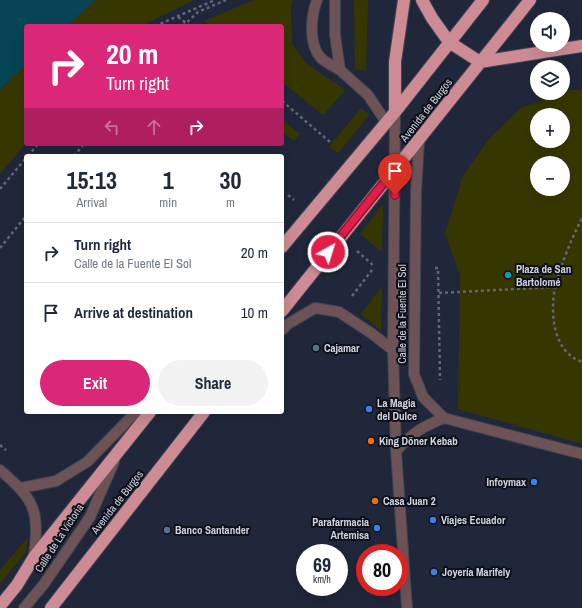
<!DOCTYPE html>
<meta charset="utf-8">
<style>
:root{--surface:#fff;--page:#f2f2f3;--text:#1f2937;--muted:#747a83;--line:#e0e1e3;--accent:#db2777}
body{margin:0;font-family:"Archivo Narrow",sans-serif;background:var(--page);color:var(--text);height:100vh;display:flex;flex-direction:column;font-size:15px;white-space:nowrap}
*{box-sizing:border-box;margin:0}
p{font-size:13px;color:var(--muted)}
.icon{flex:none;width:22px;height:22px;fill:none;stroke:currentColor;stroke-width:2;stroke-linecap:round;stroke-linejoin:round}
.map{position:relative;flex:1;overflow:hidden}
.drawer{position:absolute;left:24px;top:154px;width:260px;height:260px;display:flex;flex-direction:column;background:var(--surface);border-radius:4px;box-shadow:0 4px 16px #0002}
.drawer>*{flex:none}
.top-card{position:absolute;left:24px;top:24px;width:260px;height:122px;border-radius:4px;box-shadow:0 4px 16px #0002;background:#db2777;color:#fff;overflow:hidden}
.fabs{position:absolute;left:530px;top:12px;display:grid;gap:8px}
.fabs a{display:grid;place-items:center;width:40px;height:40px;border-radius:50%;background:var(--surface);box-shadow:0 4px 16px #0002;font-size:20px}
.speed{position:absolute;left:296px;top:544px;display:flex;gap:8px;font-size:20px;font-weight:700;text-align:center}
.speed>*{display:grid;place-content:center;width:52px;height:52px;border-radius:50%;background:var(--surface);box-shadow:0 4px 16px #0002;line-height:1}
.speed small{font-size:10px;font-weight:400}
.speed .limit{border:6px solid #d22;background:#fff;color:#111}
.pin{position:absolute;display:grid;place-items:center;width:34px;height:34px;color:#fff;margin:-41px -17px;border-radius:50% 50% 50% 0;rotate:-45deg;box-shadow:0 0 4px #0007}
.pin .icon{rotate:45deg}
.me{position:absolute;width:44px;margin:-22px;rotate:39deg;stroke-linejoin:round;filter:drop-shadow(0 0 3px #0008)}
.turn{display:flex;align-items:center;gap:14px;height:84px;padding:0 16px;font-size:18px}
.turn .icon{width:52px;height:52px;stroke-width:2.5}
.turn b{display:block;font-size:28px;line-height:34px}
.lanes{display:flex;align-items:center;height:38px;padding:0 16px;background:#0003;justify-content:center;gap:20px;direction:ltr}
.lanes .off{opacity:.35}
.eta{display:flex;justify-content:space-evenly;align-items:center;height:68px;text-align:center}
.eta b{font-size:24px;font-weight:800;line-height:28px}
.button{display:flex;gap:8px;margin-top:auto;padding:8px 16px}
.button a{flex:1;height:46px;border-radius:24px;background:var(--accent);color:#fff;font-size:16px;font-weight:800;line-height:46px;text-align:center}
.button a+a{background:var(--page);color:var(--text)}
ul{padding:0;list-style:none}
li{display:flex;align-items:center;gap:12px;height:60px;padding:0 16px;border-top:1px solid var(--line)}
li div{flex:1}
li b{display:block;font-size:15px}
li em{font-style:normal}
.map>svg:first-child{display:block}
</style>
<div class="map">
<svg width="582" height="608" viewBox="0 0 582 608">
<rect width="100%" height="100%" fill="#20273a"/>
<!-- green -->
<path fill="#363700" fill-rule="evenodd" d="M95,0H194L141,26H67Z
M254,0H293L291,8L292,44L306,63L345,90L323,115L282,82V26H211L204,21Z
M354,0H368L366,71L355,69Z
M26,65V144L0,174V89Z
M570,90H582V444L458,409L460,275L445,234L463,176L489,139L521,108ZM537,115H563V141H537ZM537,163H563V189H537Z
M361,108L369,115L338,153L329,147Z
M282,120L300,134L294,141L282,132Z
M383,204L382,252L360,234Z
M382,286L381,331L361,314Z
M28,537L26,552L0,584V570Z"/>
<!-- water -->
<path fill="#064555" d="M0,0H95L67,26H26V65L0,89Z"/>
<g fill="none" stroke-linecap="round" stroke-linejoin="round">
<defs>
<path id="minor" d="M317,0C311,16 308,44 321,58C326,63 334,66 340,70
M335,0V35L340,70L368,95L386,122
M395,112L393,350L396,451L407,608
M419,141L416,193L414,374L423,397L444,418
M282,330L288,324L315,308L339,312L371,333L393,350
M444,418L582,454
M396,451C412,433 422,427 444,418
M0,470C36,501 39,510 34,557
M21,488L56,481L87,462L136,412
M24,608L44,584L90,517L114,462"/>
<path id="highway" d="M422,0L432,18L449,42L480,62
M480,62L582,46
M395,112V62L404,0
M282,247L395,112L483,0
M282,311L530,0
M0,606L17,585L34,557L150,412
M51,608L204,412"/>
</defs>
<!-- minor casing -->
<use href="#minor" stroke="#3c4355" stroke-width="12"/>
<!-- highway casing -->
<use href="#highway" stroke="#3c4355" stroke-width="14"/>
<!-- path -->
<path stroke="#606777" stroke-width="2.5" stroke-dasharray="3 3" stroke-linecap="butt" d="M178,17L190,26
M155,26L215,0
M183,26L198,12L226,0
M282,101L330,142
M28,156L38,144
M74,156L84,144
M0,189L26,158
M288,195L294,200
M582,219C574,231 558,273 555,287C550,314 553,352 582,362
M0,248L26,216
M357,251L373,265
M435,268H438L440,380
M439,293L555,287
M352,296L372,270
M0,445L6,450"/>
<!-- minor -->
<use href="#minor" stroke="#6d5355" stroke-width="10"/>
<!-- highway -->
<use href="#highway" stroke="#cd8c94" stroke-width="12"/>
</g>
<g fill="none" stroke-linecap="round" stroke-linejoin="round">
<defs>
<path id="route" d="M328,252L395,169V195"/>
</defs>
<!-- route casing -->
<use href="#route" stroke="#92132f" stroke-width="10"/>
<!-- route -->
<use href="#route" stroke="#e11d48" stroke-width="7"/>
</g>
<!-- markers -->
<circle fill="#0f9aa8" stroke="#0d1019" stroke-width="1.5" cx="508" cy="275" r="4"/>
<g fill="#5c6f8a" stroke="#0d1019" stroke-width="1.5">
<circle cx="316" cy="348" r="4"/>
<circle cx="167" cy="530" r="4"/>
</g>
<g fill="#3f7fe0" stroke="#0d1019" stroke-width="1.5">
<circle cx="369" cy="409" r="4"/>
<circle cx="534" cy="482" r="4"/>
<circle cx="433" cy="520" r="4"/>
<circle cx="377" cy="528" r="4"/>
<circle cx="434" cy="572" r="4"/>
</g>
<g fill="#e8710a" stroke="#0d1019" stroke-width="1.5">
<circle cx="371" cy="441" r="4"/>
<circle cx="375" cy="501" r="4"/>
</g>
<g text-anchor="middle" stroke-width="4" stroke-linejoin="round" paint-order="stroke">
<!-- street labels -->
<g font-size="11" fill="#d0d5e2" stroke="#0d1019">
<text transform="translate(426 110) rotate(-52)" y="4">Avenida de Burgos</text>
<text transform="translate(402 314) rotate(-90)" y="4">Calle de la Fuente El Sol</text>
<text transform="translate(117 502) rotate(-52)" y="4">Avenida de Burgos</text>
<text transform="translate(59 538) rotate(-57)" y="4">Calle de La Victoria</text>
</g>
<!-- poi labels -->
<g font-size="11" font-weight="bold" fill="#d0d5e2" stroke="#0d1019" text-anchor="start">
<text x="516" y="273">Plaza de San<tspan x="516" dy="13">Bartolomé</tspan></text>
<text x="324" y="352">Cajamar</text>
<text x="377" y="407">La Magia<tspan x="377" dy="13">del Dulce</tspan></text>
<text x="379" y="445">King Döner Kebab</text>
<text x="526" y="486" text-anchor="end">Infoymax</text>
<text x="383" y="505">Casa Juan 2</text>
<text x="441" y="524">Viajes Ecuador</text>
<text x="369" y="526" text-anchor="end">Parafarmacia<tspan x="369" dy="13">Artemisa</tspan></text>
<text x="175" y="534">Banco Santander</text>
<text x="442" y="576">Joyería Marifely</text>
</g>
</g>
</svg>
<div class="fabs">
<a><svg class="icon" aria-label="sound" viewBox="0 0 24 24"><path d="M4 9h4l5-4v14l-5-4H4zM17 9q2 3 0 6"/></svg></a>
<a><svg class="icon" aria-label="layers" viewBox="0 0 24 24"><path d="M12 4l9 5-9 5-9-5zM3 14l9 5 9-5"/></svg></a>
<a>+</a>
<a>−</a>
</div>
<div class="speed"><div>69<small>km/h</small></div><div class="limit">80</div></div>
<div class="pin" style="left:395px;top:195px;background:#d93025"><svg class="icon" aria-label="arrive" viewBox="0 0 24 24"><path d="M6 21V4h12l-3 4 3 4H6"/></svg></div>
<svg class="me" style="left:328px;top:252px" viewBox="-20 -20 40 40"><circle r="17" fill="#e11d48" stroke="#fff" stroke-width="3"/><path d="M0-11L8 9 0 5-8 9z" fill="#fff"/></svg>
<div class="top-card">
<div class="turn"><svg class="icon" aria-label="right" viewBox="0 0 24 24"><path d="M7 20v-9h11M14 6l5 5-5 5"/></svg><div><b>20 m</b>Turn right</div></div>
<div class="lanes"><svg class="icon off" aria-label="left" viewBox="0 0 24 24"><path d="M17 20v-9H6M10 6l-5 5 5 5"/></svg><svg class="icon off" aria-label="ahead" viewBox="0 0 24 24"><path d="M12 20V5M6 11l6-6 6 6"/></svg><svg class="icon" aria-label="right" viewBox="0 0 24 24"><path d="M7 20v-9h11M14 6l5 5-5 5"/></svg></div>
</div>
<section class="drawer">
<div class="eta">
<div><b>15:13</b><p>Arrival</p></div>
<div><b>1</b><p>min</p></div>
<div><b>30</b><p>m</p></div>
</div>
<ul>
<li><svg class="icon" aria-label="right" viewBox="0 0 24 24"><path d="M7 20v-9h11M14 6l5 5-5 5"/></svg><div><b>Turn right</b><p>Calle de la Fuente El Sol</p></div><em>20 m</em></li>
<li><svg class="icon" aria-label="arrive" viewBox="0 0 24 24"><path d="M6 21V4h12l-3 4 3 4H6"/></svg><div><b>Arrive at destination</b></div><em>10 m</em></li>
</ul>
<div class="button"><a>Exit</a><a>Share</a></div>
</section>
</div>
